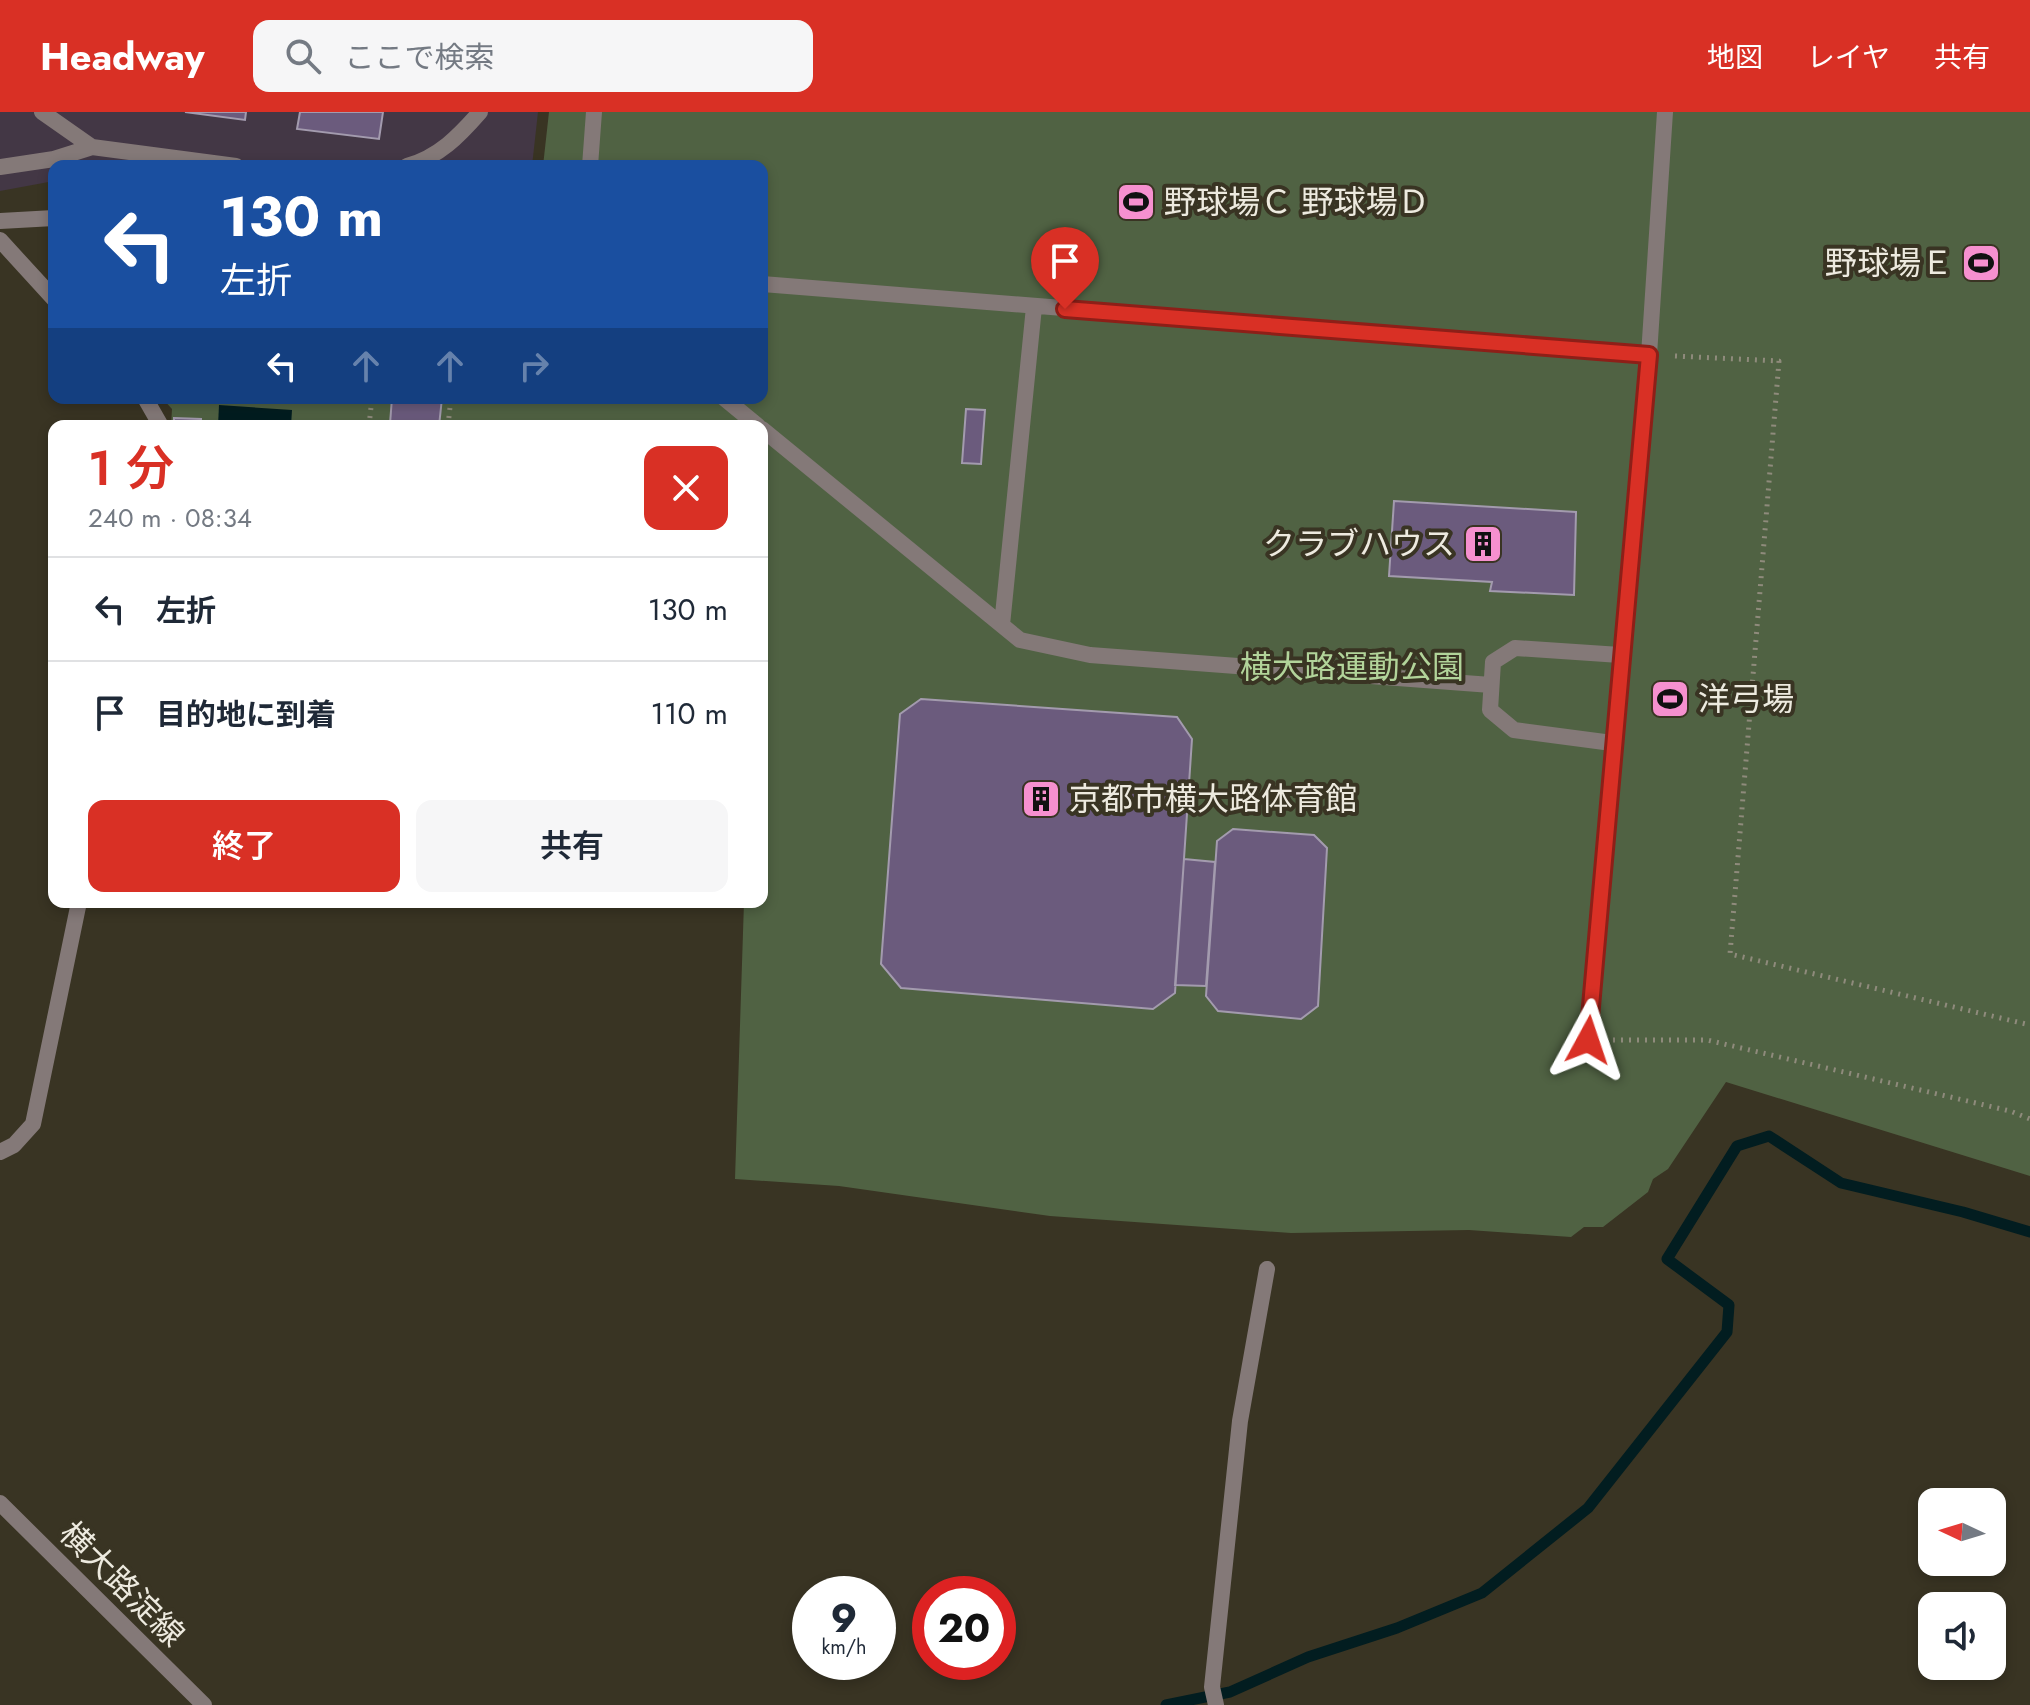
<!DOCTYPE html>
<html lang="ja">
<meta charset="utf-8">
<style>
:root{--surface:#fff;--page:#f6f6f7;--text:#1f2937;--muted:#747a83;--line:#e0e1e3;--accent:#d93025}
body{margin:0;font-family:Jost,"Noto Sans JP",sans-serif;background:var(--page);color:var(--text);height:100vh;display:flex;flex-direction:column;font-size:30px;white-space:nowrap}
*{box-sizing:border-box;margin:0}
p{font-size:26px;color:var(--muted)}
.icon{flex:none;width:44px;height:44px;fill:none;stroke:currentColor;stroke-width:2;stroke-linecap:round;stroke-linejoin:round}
.map{position:relative;flex:1;overflow:hidden}
.panel{position:absolute;left:48px;top:308px;width:720px;height:488px;display:flex;flex-direction:column;background:var(--surface);border-radius:16px;box-shadow:0 4px 12px #0003}
.panel>*{flex:none}
.banner{position:absolute;left:48px;top:48px;width:720px;height:244px;border-radius:16px;box-shadow:0 4px 12px #0003;background:#1a4fa0;color:#fff;overflow:hidden}
.needle{width:52px;rotate:274deg}
.tools{position:absolute;left:1918px;top:1376px;display:grid;gap:16px}
.tools a{display:grid;place-items:center;width:88px;height:88px;border-radius:16px;background:var(--surface);box-shadow:0 4px 12px #0003;font-size:40px}
.speed{position:absolute;left:792px;top:1464px;display:flex;gap:16px;font-size:40px;font-weight:700;text-align:center}
.speed>*{display:grid;place-content:center;width:104px;height:104px;border-radius:50%;background:var(--surface);box-shadow:0 4px 12px #0003;line-height:1}
.speed small{font-size:20px;font-weight:400}
.speed .limit{border:12px solid #d22;background:#fff;color:#111}
.pin{position:absolute;display:grid;place-items:center;width:68px;height:68px;color:#fff;margin:-82px -34px;border-radius:50% 50% 50% 0;rotate:-45deg;box-shadow:0 0 8px #0007}
.pin .icon{rotate:45deg}
.me{position:absolute;width:88px;margin:-44px;rotate:5deg;stroke-linejoin:round;filter:drop-shadow(0 0 6px #0008)}
.turn{display:flex;align-items:center;gap:28px;height:168px;padding:0 40px;font-size:36px}
.turn .icon{width:104px;height:104px;stroke-width:2.5}
.turn b{display:block;font-size:56px;line-height:68px}
.lanes{display:flex;align-items:center;height:76px;padding:0 40px;background:#0003;justify-content:center;gap:40px;direction:ltr}
.lanes .off{opacity:.35}
.round{display:grid;place-items:center;flex:none;width:84px;height:84px;border-radius:16px;background:var(--page)}
.headline{display:flex;align-items:center;justify-content:space-between;height:136px;padding:0 40px}
h1{font-size:48px;font-weight:600;line-height:60px;color:var(--accent)}
.primary-button{display:flex;gap:16px;margin-top:auto;padding:16px 40px}
.primary-button a{flex:1;height:92px;border-radius:16px;background:var(--accent);color:#fff;font-size:32px;font-weight:600;line-height:92px;text-align:center}
.primary-button a+a{background:var(--page);color:var(--text)}
ul{padding:0;list-style:none}
li{display:flex;align-items:center;gap:24px;height:104px;padding:0 40px;border-top:2px solid var(--line)}
li div{flex:1}
li b{display:block;font-size:30px}
li em{font-style:normal}
header{display:flex;align-items:center;gap:48px;box-sizing:border-box;height:112px;padding:0 40px;background:var(--accent);color:#fff}
header strong{font-size:38px}
nav{display:flex;gap:44px;margin-inline-start:auto;font-size:28px}
.search{width:560px;height:72px;background:var(--page);display:flex;align-items:center;gap:20px;box-sizing:border-box;padding:0 28px;border-radius:16px;color:var(--muted);font-size:30px}
.map>svg:first-child{display:block}
</style>
<header>
<strong>Headway</strong>
<div class="search"><svg class="icon" aria-label="search" viewBox="0 0 24 24"><circle cx="10" cy="10" r="6"/><path d="M15 15l6 6"/></svg>ここで検索</div>
<nav><a>地図</a><a>レイヤ</a><a>共有</a></nav>
</header>
<div class="map">
<svg width="2030" height="1593" viewBox="0 0 2030 1593">
<rect width="100%" height="100%" fill="#393423"/>
<!-- industrial -->
<path fill="#433745" d="M0,0H538L532,54H54V69L0,79Z"/>
<!-- green -->
<path fill="#506243" d="M549,0H2030V1064L1726,970L1668,1057L1653,1067L1648,1080L1603,1115H1584L1571,1125L1469,1118L1291,1121L1050,1104L839,1074L735,1067L744,790H762V314H171L172,297L162,286H762V54H543Z"/>
<!-- water -->
<path fill="#021d20" d="M219,293L292,298L291,314H218Z"/>
<g fill="none" stroke-linecap="round" stroke-linejoin="round">
<!-- stream -->
<path stroke="#021d20" stroke-width="11" d="M1166,1593L1230,1580L1308,1545L1397,1516L1482,1481L1588,1396L1727,1220L1729,1193L1667,1147L1737,1034L1769,1024L1841,1071L1963,1100L2030,1120"/>
</g>
<!-- building -->
<path fill="#6b5b7d" stroke="#a39bae" stroke-width="2" d="M185,0H246L245,8Z
M300,0H383L379,27L297,17Z
M392,286H442L439,314L390,312Z
M966,297L985,298L981,352L962,351Z
M174,306L201,307V314H174Z
M1394,389L1576,400L1574,483L1490,479L1492,470L1389,464Z
M921,587L1177,605L1192,627L1175,881L1153,897L901,876L881,852L900,602Z
M1233,717L1314,723L1327,736L1318,894L1301,907L1218,899L1206,884L1217,729Z
M1184,747L1215,750L1206,874L1175,873Z"/>
<g fill="none" stroke-linecap="round" stroke-linejoin="round">
<!-- path -->
<path stroke="#8f8b7c" stroke-width="5" stroke-dasharray="2 6" stroke-linecap="butt" d="M1675,244L1779,249L1730,842L2030,913
M369,314L372,286
M448,314L451,286
M1613,928H1707L2010,999L2030,1007"/>
<!-- service -->
<path stroke="#847978" stroke-width="16" d="M42,0L92,35L236,54
M407,54C439,45 459,24 480,0
M590,54L594,0
M0,55L54,47L92,35
M0,109L54,106
M762,172L1649,243
M724,286L758,314
M762,317L1020,528L1090,543L1491,573
M1002,513L1034,195
M1612,631L1514,618L1490,598L1493,550L1515,536L1620,543
M1588,928L1649,243L1665,0"/>
<!-- minor -->
<path stroke="#847978" stroke-width="16" d="M0,128L54,187
M145,286L161,314
M0,1040L14,1033L33,1012L79,790
M1216,1593L1212,1575L1240,1309L1267,1157"/>
<!-- tertiary -->
<path stroke="#847978" stroke-width="16" d="M0,1391L204,1593"/>
</g>
<g fill="none" stroke-linecap="round" stroke-linejoin="round">
<defs>
<path id="route" d="M1065,197L1649,243L1588,928"/>
</defs>
<!-- route casing -->
<use href="#route" stroke="#8d1f18" stroke-width="20"/>
<!-- route -->
<use href="#route" stroke="#d93025" stroke-width="14"/>
</g>
<!-- icons -->
<defs>
<symbol id="stadium-square" viewBox="-11 -11 22 22"><rect x="-9" y="-9" width="18" height="18" rx="4" fill="#f690cf" stroke="#393423"/><path d="M0-5a6.5 5 0 1 0 0 10a6.5 5 0 1 0 0-10ZM-3.5-1.8h7v3.6h-7Z" fill="#111"/></symbol>
<symbol id="building-square" viewBox="-11 -11 22 22"><rect x="-9" y="-9" width="18" height="18" rx="4" fill="#f690cf" stroke="#393423"/><path d="M-4-6H4V6H1V3H-1V6H-4ZM-2.5-4.3h1.7v1.8h-1.7ZM.8-4.3h1.7v1.8H.8ZM-2.5-1h1.7V.8h-1.7ZM.8-1h1.7V.8H.8Z" fill="#111"/></symbol>
</defs>
<g fill-rule="evenodd">
<use href="#stadium-square" x="1114" y="68" width="44" height="44"/>
<use href="#stadium-square" x="1959" y="129" width="44" height="44"/>
<use href="#building-square" x="1461" y="410" width="44" height="44"/>
<use href="#stadium-square" x="1648" y="565" width="44" height="44"/>
<use href="#building-square" x="1019" y="665" width="44" height="44"/>
</g>
<g text-anchor="middle" stroke-width="8" stroke-linejoin="round" paint-order="stroke">
<!-- poi labels -->
<g font-size="32" fill="#edeadf" stroke="#393423" text-anchor="start">
<text x="1164" y="101">野球場Ｃ 野球場Ｄ</text>
<text x="1953" y="162" text-anchor="end">野球場Ｅ</text>
<text x="1455" y="443" text-anchor="end">クラブハウス</text>
<text x="1698" y="598">洋弓場</text>
<text x="1069" y="698">京都市横大路体育館</text>
</g>
<!-- park labels -->
<g font-size="32" fill="#b2d49a" stroke="#393423">
<text x="1352" y="566">横大路運動公園</text>
</g>
<!-- street labels -->
<g font-size="32" fill="#edeadf" stroke="#393423">
<text transform="translate(122 1472) rotate(45)" y="11">横大路淀線</text>
</g>
</g>
</svg>
<div class="tools">
<a><svg class="needle" viewBox="-14 -14 28 28"><path d="M0-13l5 13h-10z" fill="#e53935"/><path d="M0 13l5-13h-10z" fill="#747a83"/></svg></a>
<a><svg class="icon" aria-label="sound" viewBox="0 0 24 24"><path d="M4 9h4l5-4v14l-5-4H4zM17 9q2 3 0 6"/></svg></a>
</div>
<div class="speed"><div>9<small>km/h</small></div><div class="limit">20</div></div>
<div class="pin" style="left:1065px;top:197px;background:#d93025"><svg class="icon" aria-label="arrive" viewBox="0 0 24 24"><path d="M6 21V4h12l-3 4 3 4H6"/></svg></div>
<svg class="me" style="left:1588px;top:928px" viewBox="-20 -20 40 40"><path d="M0-17L14 15 0 8-14 15z" fill="#d93025" stroke="#fff" stroke-width="4"/></svg>
<div class="banner">
<div class="turn"><svg class="icon" aria-label="left" viewBox="0 0 24 24"><path d="M17 20v-9H6M10 6l-5 5 5 5"/></svg><div><b>130 m</b>左折</div></div>
<div class="lanes"><svg class="icon" aria-label="left" viewBox="0 0 24 24"><path d="M17 20v-9H6M10 6l-5 5 5 5"/></svg><svg class="icon off" aria-label="ahead" viewBox="0 0 24 24"><path d="M12 20V5M6 11l6-6 6 6"/></svg><svg class="icon off" aria-label="ahead" viewBox="0 0 24 24"><path d="M12 20V5M6 11l6-6 6 6"/></svg><svg class="icon off" aria-label="right" viewBox="0 0 24 24"><path d="M7 20v-9h11M14 6l5 5-5 5"/></svg></div>
</div>
<section class="panel">
<div class="headline"><div><h1>1 分</h1><p>240 m · 08:34</p></div><a class="round" style="background:#d93025;color:#fff"><svg class="icon" aria-label="close" viewBox="0 0 24 24"><path d="M6 6l12 12M18 6L6 18"/></svg></a></div>
<ul>
<li><svg class="icon" aria-label="left" viewBox="0 0 24 24"><path d="M17 20v-9H6M10 6l-5 5 5 5"/></svg><div><b>左折</b></div><em>130 m</em></li>
<li><svg class="icon" aria-label="arrive" viewBox="0 0 24 24"><path d="M6 21V4h12l-3 4 3 4H6"/></svg><div><b>目的地に到着</b></div><em>110 m</em></li>
</ul>
<div class="primary-button"><a>終了</a><a>共有</a></div>
</section>
</div>
